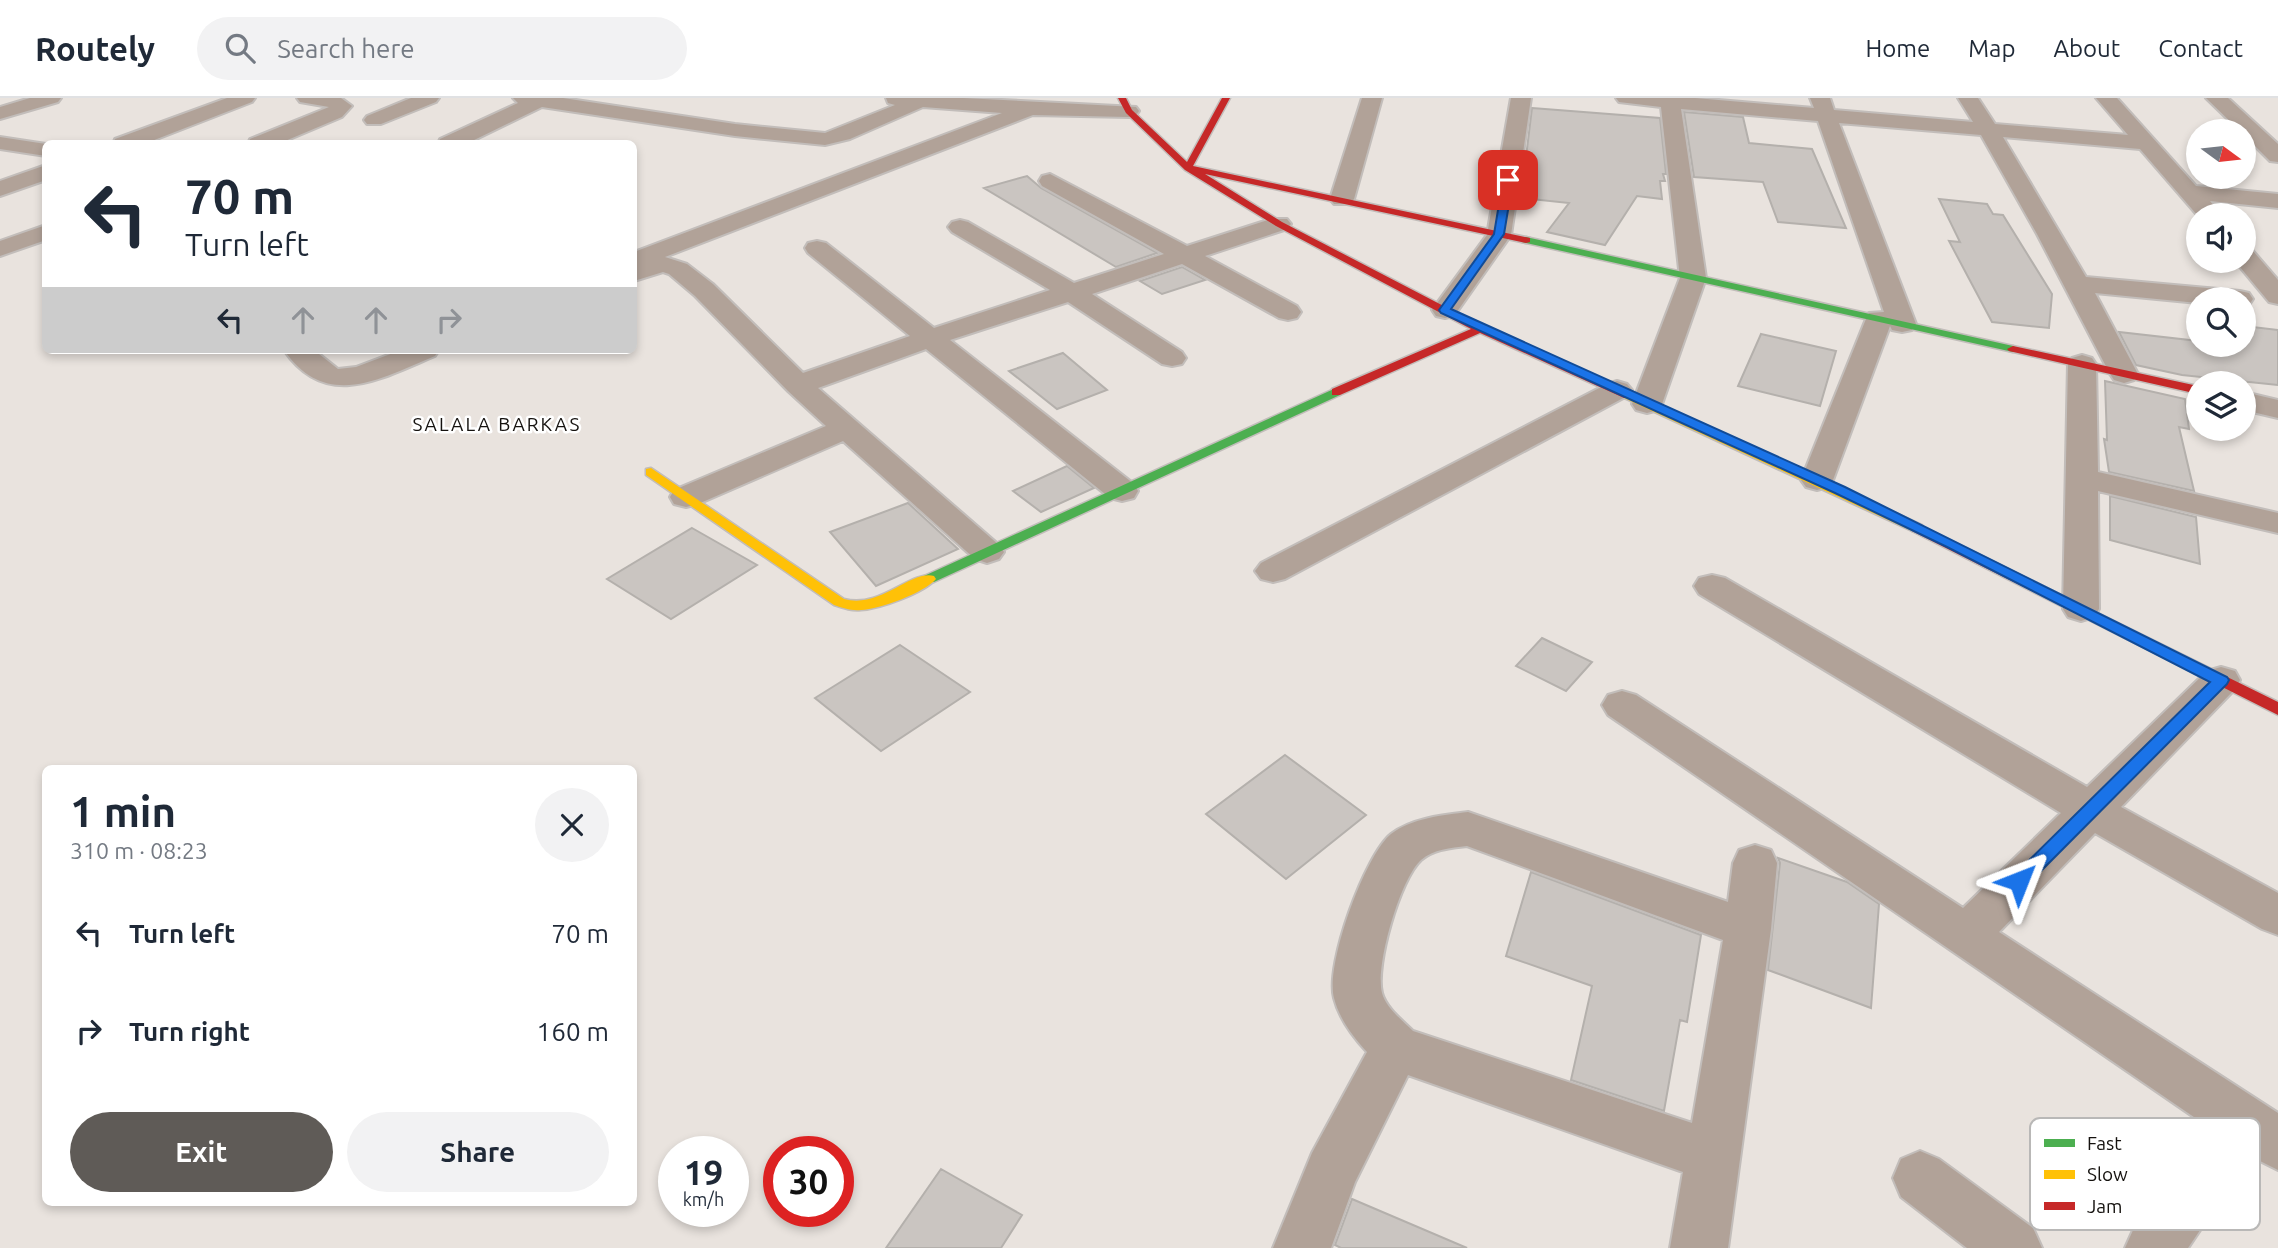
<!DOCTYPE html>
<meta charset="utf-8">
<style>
:root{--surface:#fff;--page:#f2f2f3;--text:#1f2937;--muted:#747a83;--line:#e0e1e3;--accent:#5f5b57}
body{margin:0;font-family:Ubuntu,sans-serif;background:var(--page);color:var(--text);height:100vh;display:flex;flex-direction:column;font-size:26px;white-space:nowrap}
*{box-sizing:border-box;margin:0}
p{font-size:23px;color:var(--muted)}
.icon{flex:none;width:38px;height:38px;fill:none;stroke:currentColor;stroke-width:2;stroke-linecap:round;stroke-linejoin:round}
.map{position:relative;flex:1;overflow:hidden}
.side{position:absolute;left:42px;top:667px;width:595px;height:441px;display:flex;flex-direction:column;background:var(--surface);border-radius:10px;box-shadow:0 4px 10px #0003}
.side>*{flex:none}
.banner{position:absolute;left:42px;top:42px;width:595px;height:214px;border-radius:10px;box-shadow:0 4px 10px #0003;background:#fff;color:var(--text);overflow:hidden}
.needle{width:46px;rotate:105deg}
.fabs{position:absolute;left:2186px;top:21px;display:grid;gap:14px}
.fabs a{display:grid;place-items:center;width:70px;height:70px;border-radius:50%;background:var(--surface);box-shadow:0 4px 10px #0003;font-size:35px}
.speed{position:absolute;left:658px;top:1038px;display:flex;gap:14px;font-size:35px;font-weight:700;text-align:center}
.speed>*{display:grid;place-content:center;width:91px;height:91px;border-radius:50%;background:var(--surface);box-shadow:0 4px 10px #0003;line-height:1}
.speed small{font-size:18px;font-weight:400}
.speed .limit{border:10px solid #d22;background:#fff;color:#111}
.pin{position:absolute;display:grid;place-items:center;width:60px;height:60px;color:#fff;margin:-30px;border-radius:14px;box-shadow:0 4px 10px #0006}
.me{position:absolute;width:77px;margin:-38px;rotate:45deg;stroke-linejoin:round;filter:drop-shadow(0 0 5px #0008)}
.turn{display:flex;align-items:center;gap:24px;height:147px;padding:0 28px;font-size:32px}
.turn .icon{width:91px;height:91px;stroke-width:2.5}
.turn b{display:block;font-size:49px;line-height:60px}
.lanes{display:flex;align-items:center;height:66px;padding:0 28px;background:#0003;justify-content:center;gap:35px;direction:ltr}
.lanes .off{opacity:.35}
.round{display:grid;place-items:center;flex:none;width:74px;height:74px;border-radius:37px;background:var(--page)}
.summary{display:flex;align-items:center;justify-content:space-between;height:119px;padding:0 28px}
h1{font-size:42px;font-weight:700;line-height:52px}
.primary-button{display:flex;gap:14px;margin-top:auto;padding:14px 28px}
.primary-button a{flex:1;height:80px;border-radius:42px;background:var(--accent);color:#fff;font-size:28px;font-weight:700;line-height:80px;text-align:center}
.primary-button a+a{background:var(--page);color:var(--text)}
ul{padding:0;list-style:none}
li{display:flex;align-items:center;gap:21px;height:98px;padding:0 28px}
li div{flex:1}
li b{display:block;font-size:26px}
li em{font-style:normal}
header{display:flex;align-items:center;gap:42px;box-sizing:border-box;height:98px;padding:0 35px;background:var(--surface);border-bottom:2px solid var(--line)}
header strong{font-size:33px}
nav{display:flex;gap:38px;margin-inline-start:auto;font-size:24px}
.search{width:490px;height:63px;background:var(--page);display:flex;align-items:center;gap:18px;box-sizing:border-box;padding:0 24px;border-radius:38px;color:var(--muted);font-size:26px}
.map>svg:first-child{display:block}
</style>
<header>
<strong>Routely</strong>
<div class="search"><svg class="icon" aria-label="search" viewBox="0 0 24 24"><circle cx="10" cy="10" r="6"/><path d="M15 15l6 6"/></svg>Search here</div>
<nav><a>Home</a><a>Map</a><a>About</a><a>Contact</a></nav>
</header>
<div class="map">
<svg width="2278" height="1150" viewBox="0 0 2278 1150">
<rect width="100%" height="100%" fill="#e9e3de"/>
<!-- building -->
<path fill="#cac5c1" stroke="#b4b0ac" stroke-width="2" d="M1532,10L1660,20L1666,76H1663L1665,83H1660L1662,101L1637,98L1605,147L1547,134L1569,105L1521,100Z
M1684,14L1743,19L1749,45L1812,51L1846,130L1778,124L1763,84L1694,79Z
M1027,78L1041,90L1157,155L1116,169L984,90Z
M1939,101L1987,106L1993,116L2003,117L2052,196L2049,230L1992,224L1949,143L1960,144Z
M1182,169L1205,182L1162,196L1140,183Z
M2244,228L2278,232V287L2182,277L2136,267L2119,234L2198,243V247H2244Z
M1761,236L1836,253L1820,308L1738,288Z
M1063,255L1107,292L1057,311L1009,273Z
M2105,283L2185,301L2189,331L2179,329L2194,393L2109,374L2104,341L2107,342Z
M1067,368L1094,390L1041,414L1013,393Z
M2110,398L2196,419L2200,466L2110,442Z
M908,405L958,451L876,488L830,434Z
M692,430L757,467L671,521L607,481Z
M1542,540L1592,564L1566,593L1516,568Z
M900,547L970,594L881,653L815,600Z
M1285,657L1366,717L1286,781L1206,716Z
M1778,760L1847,784L1879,806L1871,910L1768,872L1780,765Z
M1531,774L1701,837L1687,924L1680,922L1664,1013L1571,982L1592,888L1506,858Z
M941,1071L1022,1117L1001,1150H886Z
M1352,1101L1467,1150H1341L1335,1147Z"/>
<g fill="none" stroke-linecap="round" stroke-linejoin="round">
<defs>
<path id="street" d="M30,0H61L58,4L0,21V9Z
M227,0H255L252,4L144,46H113L115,41Z
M297,0H341L352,8L342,19L278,46H248L250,41L329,9L300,4Z
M411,0H439L436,4L381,26H367L364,22L367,18Z
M513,0H563L735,26L825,35L895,7L888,5L886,0H963L1136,9L1139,13L1136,17L1129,19L1033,17L665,159L687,166L713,186L803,275L910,238L808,155L805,150L808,145L817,143L826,145L934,230L1050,192L952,134L948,129L952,124L960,122L968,124L1074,185L1164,156L1042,88L1039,83L1042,78L1050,76L1187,148L1271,121H1287L1291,126L1287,131L1205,158L1297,208L1301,214L1297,220L1288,222L1279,220L1182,166L1092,196L1182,254L1186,260L1182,266L1172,268L1162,266L1068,204L950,242L1134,386L1138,393L1134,400L1122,403L1110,400L926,251L818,290L999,447L1004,454L999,461L987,465L975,461L843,343L698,406L686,409L674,406L670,399L674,392L826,328L788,293L695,198L669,176L663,174L634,183V154L1002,15L923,9L850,41L825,47L735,38L542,9L466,46H438L440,41L518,5Z
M1362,0H1382L1354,101L1350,106H1334L1330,101Z
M1511,0H1531L1511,137L1454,218L1445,220L1436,218L1432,212L1487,137Z
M1616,0H1695L1814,10L1810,0H1830L1834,12L1973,24L1958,0H1978L1995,26L2128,37L2096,0H2117L2196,88L2278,96V110L2210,103L2222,117L2198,118L2140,51L2003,39L2086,179L2240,193L2249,195L2253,201L2249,207L2244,208V201H2198V205L2095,195L2138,276L2134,282L2124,285L2114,282L2110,276L2037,136L1981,37L1839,25L1916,226L1912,232L1902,234L1892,232L1890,228L1833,382L1828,389L1817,392L1806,389L1801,382L1866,221L1869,215L1884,214L1818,23L1681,11L1706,180L1662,306L1658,312L1647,315L1636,312L1632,306L1680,180L1661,9L1619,4Z
M2206,0H2228L2278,46V64L2270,63L2244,37V33H2240Z
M0,39L46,46V58L0,51Z
M46,67V82L0,98V83Z
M46,127V142L0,158V143Z
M2244,151L2253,153L2278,182V206L2269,204L2235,163H2244Z
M284,252H314L338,271L356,269L401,252H439L435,258C380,281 326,313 284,252Z
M2082,257L2092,260L2096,266L2098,374L2278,415V435L2098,393L2099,511L2094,519L2081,523L2068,519L2063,511L2068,266L2072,260Z
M1617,283L1627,286L1632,292L1627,298L1285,481L1273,484L1261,481L1255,473L1261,465L1607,286Z
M2244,294L2278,302V320L2244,312Z
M1712,477L1725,480L2087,689L2207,573L2221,569L2235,573L2240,582L2235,591L2121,709L2278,795V837L2262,831L2095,735L1999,834L2278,1015V1072L2250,1058L2188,1150H2125L2134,1130L2207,1028L1608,617L1602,607L1608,597L1622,593L1636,597L1963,810L2061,715L1699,496L1694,488L1699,480Z
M1468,714L1728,804L1733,765L1739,752L1755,747L1771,752L1777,765L1771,831L1728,1150H1670L1683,1074L1408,977L1355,1084L1331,1150H1273L1312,1055L1367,954C1353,939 1339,920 1334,900C1325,867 1365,757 1391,736C1412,720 1443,717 1468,714ZM1467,748L1723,842L1692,1025L1413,933C1403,923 1386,910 1382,895C1375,868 1400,781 1421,762C1434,751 1450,750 1467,748Z
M1920,1053L1939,1061L2033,1130L2042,1150H1967L1901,1099L1893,1080L1901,1061Z"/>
<path id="fast" d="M1526,139L2013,248L2019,251L2013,254L1522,144V140Z
M1336,290L1340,291V297L934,484H924L922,481L924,478Z"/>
<path id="slow" d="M1628,293L1922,427L1924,430L1917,434L1912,433L1624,300V294Z
M651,370L844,501C881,511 910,472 934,478L936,481C924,495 880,511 861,512C851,513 843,510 834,507L646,377V371Z"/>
<path id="jam" d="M1118,0H1126L1132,12L1187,64L1222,0H1230L1193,68L1530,140V144L1526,145L1205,76L1282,124L1484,229L1634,297L1632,300H1624L1480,235L1340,297H1332V291L1471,231L1276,128L1185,72L1126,15Z
M2013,248L2198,288V296L2009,253L2007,251Z
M1917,426L2278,604V617L1912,433L1910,430Z"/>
</defs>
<!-- street casing -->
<use href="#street" stroke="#c2bdba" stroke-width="4"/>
<!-- fast casing -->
<use href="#fast" stroke="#c2bdba" stroke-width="3"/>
<!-- slow casing -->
<use href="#slow" stroke="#c2bdba" stroke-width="3"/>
<!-- jam casing -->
<use href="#jam" stroke="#c2bdba" stroke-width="3"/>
<!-- street -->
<use href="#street" fill="#b1a298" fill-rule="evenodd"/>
<!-- fast -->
<use href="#fast" fill="#4caf50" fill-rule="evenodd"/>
<!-- slow -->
<use href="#slow" fill="#ffc107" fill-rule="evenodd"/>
<!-- jam -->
<use href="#jam" fill="#c62828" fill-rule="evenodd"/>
</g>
<!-- route -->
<path fill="#1a73e8" stroke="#114b97" stroke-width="2" d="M1508,79L1513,82L1504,136L1451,211L1845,389L2227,579L2229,582L2227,586L2026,788L2019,791L2013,788L2010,783L2013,778L2210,584L1947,449L1835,395L1441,215L1439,212L1494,136L1503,82Z"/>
<g text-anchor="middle" stroke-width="5" stroke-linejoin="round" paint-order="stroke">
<!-- far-neighbourhood labels -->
<g font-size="19" letter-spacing="2" fill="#15120f" stroke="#fff">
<text x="497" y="333">SALALA BARKAS</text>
</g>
</g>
<!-- legend -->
<rect x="2030" y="1020" width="230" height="112" rx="10" fill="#fff" stroke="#b9b8b7" stroke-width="2"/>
<rect x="2044" y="1041" width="31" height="8" fill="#4caf50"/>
<rect x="2044" y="1072" width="31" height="9" fill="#ffc107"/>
<rect x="2044" y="1104" width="31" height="8" fill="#c62828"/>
<g font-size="19" fill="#15120f">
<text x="2087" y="1052">Fast</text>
<text x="2087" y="1083">Slow</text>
<text x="2087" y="1115">Jam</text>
</g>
</svg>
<div class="fabs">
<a><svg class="needle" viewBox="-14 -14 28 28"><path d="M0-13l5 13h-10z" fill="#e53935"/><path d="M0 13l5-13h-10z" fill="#747a83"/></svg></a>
<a><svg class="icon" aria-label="sound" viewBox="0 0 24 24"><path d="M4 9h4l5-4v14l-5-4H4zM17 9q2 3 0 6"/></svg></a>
<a><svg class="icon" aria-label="search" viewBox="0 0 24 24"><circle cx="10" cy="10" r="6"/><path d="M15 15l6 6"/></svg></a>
<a><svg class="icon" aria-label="layers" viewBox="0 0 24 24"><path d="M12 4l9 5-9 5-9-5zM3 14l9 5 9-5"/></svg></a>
</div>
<div class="speed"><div>19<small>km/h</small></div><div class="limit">30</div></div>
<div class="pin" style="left:1508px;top:82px;background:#d93025"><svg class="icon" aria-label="arrive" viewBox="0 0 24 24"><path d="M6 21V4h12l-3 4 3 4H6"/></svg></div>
<svg class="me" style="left:2019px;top:783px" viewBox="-20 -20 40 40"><path d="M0-17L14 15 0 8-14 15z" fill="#1a73e8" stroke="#fff" stroke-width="4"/></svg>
<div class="banner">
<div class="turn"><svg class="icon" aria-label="left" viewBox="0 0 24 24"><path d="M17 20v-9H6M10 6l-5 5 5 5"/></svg><div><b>70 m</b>Turn left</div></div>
<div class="lanes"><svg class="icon" aria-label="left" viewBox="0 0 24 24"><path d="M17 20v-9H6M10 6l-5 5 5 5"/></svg><svg class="icon off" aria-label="ahead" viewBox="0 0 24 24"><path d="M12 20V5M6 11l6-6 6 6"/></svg><svg class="icon off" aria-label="ahead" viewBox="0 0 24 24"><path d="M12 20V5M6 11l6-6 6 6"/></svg><svg class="icon off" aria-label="right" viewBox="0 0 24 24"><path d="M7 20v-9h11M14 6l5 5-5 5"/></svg></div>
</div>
<section class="side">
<div class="summary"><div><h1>1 min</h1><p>310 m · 08:23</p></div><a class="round"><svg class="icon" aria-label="close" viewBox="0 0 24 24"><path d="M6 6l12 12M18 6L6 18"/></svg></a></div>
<ul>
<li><svg class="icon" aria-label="left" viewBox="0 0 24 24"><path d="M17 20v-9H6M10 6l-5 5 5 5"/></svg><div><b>Turn left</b></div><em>70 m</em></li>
<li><svg class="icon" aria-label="right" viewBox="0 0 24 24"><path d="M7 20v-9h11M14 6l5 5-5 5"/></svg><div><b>Turn right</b></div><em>160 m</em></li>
</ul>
<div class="primary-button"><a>Exit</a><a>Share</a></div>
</section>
</div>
